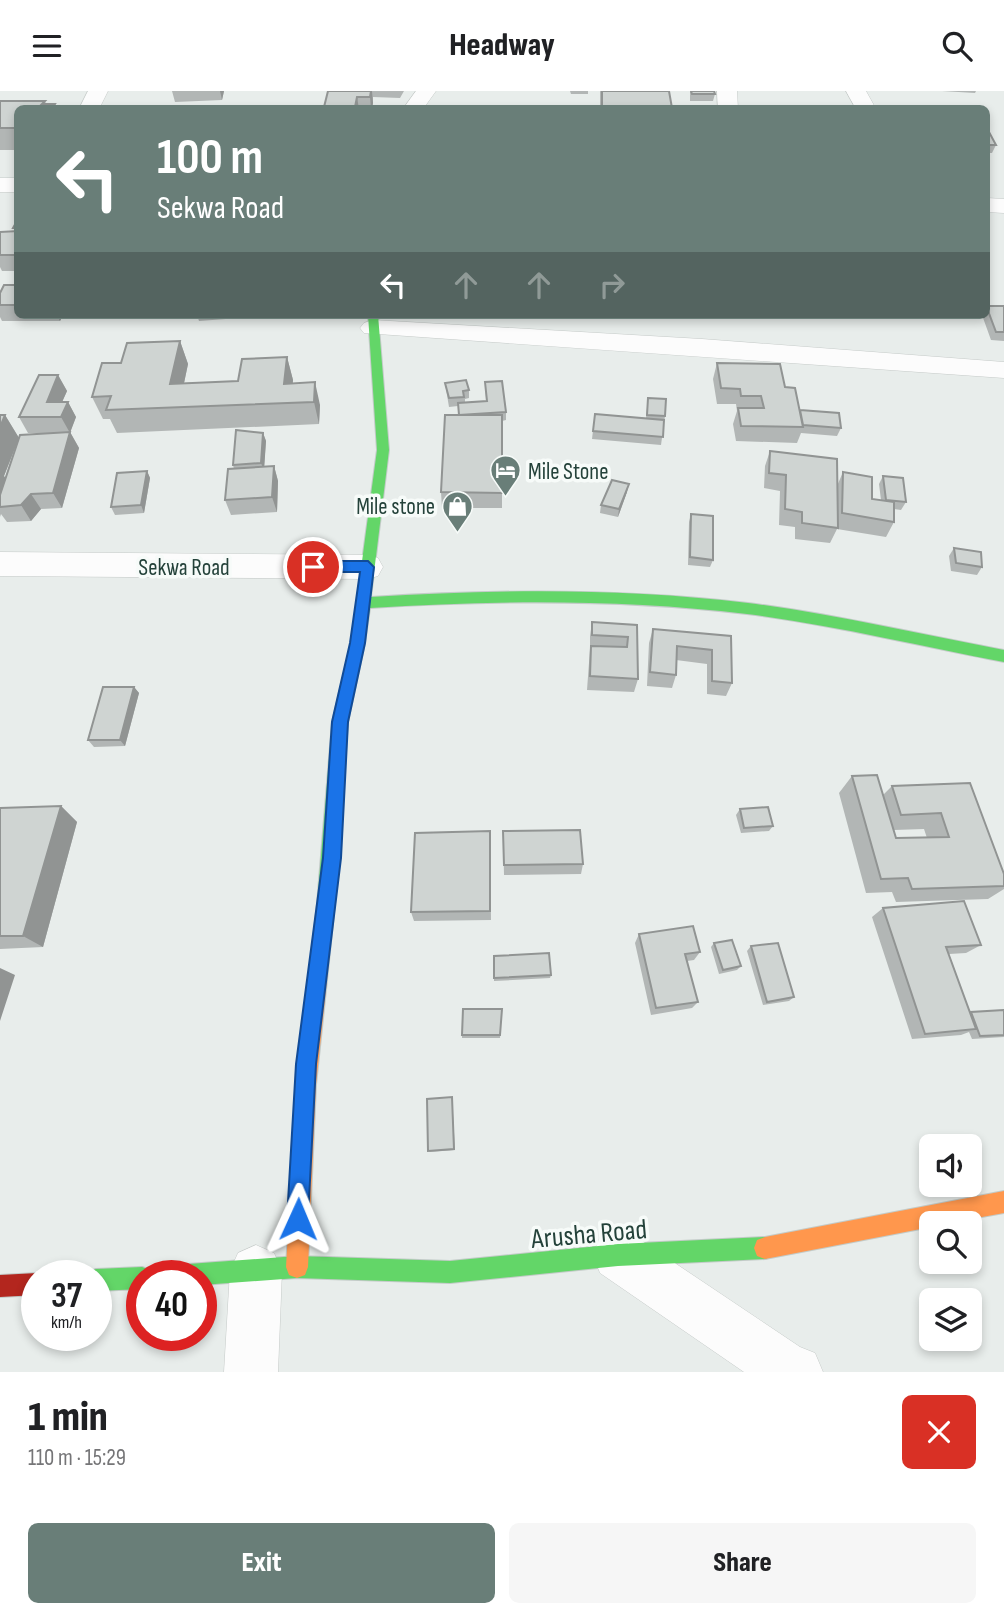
<!DOCTYPE html>
<meta charset="utf-8">
<style>
:root{--surface:#fff;--page:#f6f6f6;--text:#202124;--muted:#757577;--accent:#697e78}
body{margin:0;font-family:"Sofia Sans Condensed",sans-serif;background:var(--page);color:var(--text);height:100vh;display:flex;flex-direction:column;font-size:26px;white-space:nowrap}
*{box-sizing:border-box;margin:0}
p{font-size:23px;color:var(--muted)}
.icon{flex:none;width:38px;height:38px;fill:none;stroke:currentColor;stroke-width:2;stroke-linecap:round;stroke-linejoin:round}
.map{position:relative;height:1281px;overflow:hidden}
.panel{display:flex;flex-direction:column;background:var(--surface);flex:1}
.panel>*{flex:none}
.guide{position:absolute;left:14px;top:14px;width:976px;height:214px;border-radius:10px;box-shadow:0 4px 10px #0003;background:#697e78;color:#fff;overflow:hidden}
.buttons{position:absolute;left:919px;top:1043px;display:grid;gap:14px}
.buttons a{display:grid;place-items:center;width:63px;height:63px;border-radius:10px;background:var(--surface);box-shadow:0 4px 10px #0003;font-size:35px}
.speed{position:absolute;left:21px;top:1169px;display:flex;gap:14px;font-size:35px;font-weight:700;text-align:center}
.speed>*{display:grid;place-content:center;width:91px;height:91px;border-radius:50%;background:var(--surface);box-shadow:0 4px 10px #0003;line-height:1}
.speed small{font-size:18px;font-weight:400}
.speed .limit{border:10px solid #d22;background:#fff;color:#111}
.pin{position:absolute;display:grid;place-items:center;width:60px;height:60px;color:#fff;margin:-30px;border:4px solid #fff;border-radius:50%;box-shadow:0 2px 7px #0007}
.me{position:absolute;width:77px;margin:-38px;rotate:1deg;stroke-linejoin:round;filter:drop-shadow(0 0 5px #0008)}
.turn{display:flex;align-items:center;gap:24px;height:147px;padding:0 28px;font-size:32px}
.turn .icon{width:91px;height:91px;stroke-width:2.5}
.turn b{display:block;font-size:49px;line-height:60px}
.lanes{display:flex;align-items:center;height:66px;padding:0 28px;background:#0003;justify-content:center;gap:35px;direction:ltr}
.lanes .off{opacity:.35}
.round{display:grid;place-items:center;flex:none;width:74px;height:74px;border-radius:10px;background:var(--page)}
.head{display:flex;align-items:center;justify-content:space-between;height:119px;padding:0 28px}
h1{font-size:42px;font-weight:800;line-height:52px}
.cta{display:flex;gap:14px;margin-top:auto;padding:14px 28px}
.cta a{flex:1;height:80px;border-radius:10px;background:var(--accent);color:#fff;font-size:28px;font-weight:800;line-height:80px;text-align:center}
.cta a+a{background:var(--page);color:var(--text)}
header{display:flex;justify-content:space-between;align-items:center;height:91px;padding:0 28px;background:var(--surface);font-size:32px;font-weight:800}
.map>svg:first-child{display:block}
</style>
<header><svg class="icon" aria-label="menu" viewBox="0 0 24 24"><path d="M4 6h16M4 12h16M4 18h16"/></svg>Headway<svg class="icon" aria-label="search" viewBox="0 0 24 24"><circle cx="10" cy="10" r="6"/><path d="M15 15l6 6"/></svg></header>
<div class="map">
<svg width="1004" height="1281" viewBox="0 0 1004 1281">
<rect width="100%" height="100%" fill="#e8edeb"/>
<g fill="none" stroke-linecap="round" stroke-linejoin="round">
<defs>
<path id="street" d="M88,0H108L99,18H79Z
M416,0H436L423,18H403Z
M717,0H737L738,18H718Z
M846,0H866L876,18H856Z
M0,87H18V101H0Z
M987,107L1004,108V122L987,121Z
M373,229L702,248L1004,271V287L364,242L360,237L364,232Z
M0,461L367,464L378,467L383,476L378,485L367,488L0,485Z
M618,1139L636,1146L800,1256L815,1262L823,1281H744L600,1182L593,1164L600,1146Z
M256,1154L274,1162L282,1180L278,1281H224L230,1180L238,1162Z"/>
<path id="fast" d="M368,224H378L389,359L371,506C497,498 623,497 748,512C834,523 919,543 1004,559V571C919,555 834,534 747,523C622,508 496,509 370,517L365,552L348,631L335,813L332,819L326,822L320,819L317,813L332,631L351,552L377,359Z
M765,1146L773,1149L776,1157L773,1165L765,1168L618,1175L450,1192L297,1187L201,1194V1185H164L167,1177L175,1174L297,1165L450,1170L618,1153Z
M142,1176L150,1179L152,1185H142V1198L96,1200V1185H87L88,1181L96,1178Z"/>
<path id="slow" d="M326,804L332,807L335,813L316,994L308,1176L305,1184L297,1187L289,1184L286,1176L296,994L317,813L320,807Z
M1004,1100V1122L949,1132H931V1136L765,1168L757,1165L754,1157L757,1149L765,1146Z"/>
<path id="jam" d="M37,1182L44,1185H37V1204L0,1206V1184Z"/>
</defs>
<!-- street casing -->
<use href="#street" stroke="#c5cac8" stroke-width="1"/>
<!-- fast casing -->
<use href="#fast" stroke="#c3cbc8" stroke-width="2"/>
<!-- slow casing -->
<use href="#slow" stroke="#c3cbc8" stroke-width="2"/>
<!-- jam casing -->
<use href="#jam" stroke="#c3cbc8" stroke-width="2"/>
<!-- street -->
<use href="#street" fill="#fcfcfc" fill-rule="evenodd"/>
<!-- fast -->
<use href="#fast" fill="#63d668" fill-rule="evenodd"/>
<!-- slow -->
<use href="#slow" fill="#ff974d" fill-rule="evenodd"/>
<!-- jam -->
<use href="#jam" fill="#b3261e" fill-rule="evenodd"/>
</g>
<!-- wall -->
<path fill="#b2b6b5" fill-rule="evenodd" d="M172,0H224L222,9L175,11Z
M328,0H404L400,7L373,6V12L372,18H324Z
M570,0H588V3H571Z
M600,0H669L672,18H600Z
M690,0H714L715,3L713,10H690Z
M942,0H976L975,2Z
M0,10H45L46,13L18,18V59H0Z
M987,41L996,54L992,62H987Z
M18,128V180H2L0,176V141L15,140L13,137Z
M18,194V224H63L60,230H2L0,226V202Z
M987,215H1004V250L991,249L982,224H987Z
M197,224H265V225L199,230Z
M180,250L188,273L184,292L238,290L287,266L293,289V292L320,314L319,333L117,342L110,328H103L92,306L121,272Z
M717,272L785,296L800,319L841,337L837,345L801,342L797,352L736,350L733,333L737,320L736,313H717L713,288Z
M58,284L67,300L62,311H68L76,326L70,341L79,357L62,417L41,418L31,430L7,431L1,423L0,426V324H5L19,347L4,385L6,388L62,342H28L19,326Z
M485,291L506,321V329L502,330V417H442L441,401L459,324L458,315L449,316L445,292L469,299V307L465,308V312L486,310Z
M648,307L665,325L661,354L592,348L595,323L646,327Z
M263,342L266,350L264,375H274L278,390L277,421L231,424L225,409L234,378L233,374Z
M770,360L837,395L843,381L872,408L881,409L879,393L883,385L906,411L901,419L894,418V431L886,446L837,438L830,452L795,448V436L779,434L780,400L764,397L765,375Z
M147,380L150,387L144,422L115,424L111,416Z
M627,401L618,426L600,422L601,414Z
M691,423L713,469L710,476L688,474L689,431Z
M954,457L982,476L977,484L951,480L949,465Z
M592,531L637,534L638,588L634,601L587,599L590,558V545Z
M653,538L731,545L732,592L726,605L707,603V573L676,569V584L672,597L647,595L649,552Z
M134,596L139,602L125,655L94,656L88,649Z
M852,685L883,704L892,695L970,692L1004,783V798L988,808L896,811L892,801L866,802L839,702ZM924,738L927,747H896L894,739Z
M61,715L77,731L43,856L0,858V717Z
M740,718L773,735L769,740L741,742L736,724Z
M490,740L491,829L414,830L411,821Z
M503,740L583,773L581,783L504,784Z
M883,817L981,854L966,862L949,863L970,921L1004,919V946L972,948L969,941L961,944L912,948L872,826Z
M639,843L700,861L694,869L687,870L698,911L692,917L651,924L635,852Z
M714,852L741,875L737,879L719,883L711,856Z
M751,855L794,906L789,910L763,914L747,860Z
M494,865L551,884L550,887L494,890Z
M502,918L500,947H462V944Z
M452,1006L455,1059L430,1061L428,1060Z"/>
<!-- shaded-wall -->
<path fill="#919493" d="M220,0H224L222,9Z
M371,0H372L373,12L372,18H371L370,6Z
M357,6L359,18H355V16Z
M57,224H63L60,230Z
M180,250L188,273L179,316L170,293Z
M287,266L293,289L290,312L284,293Z
M58,284L67,300L55,327L47,311Z
M315,291L320,314L319,333L314,311Z
M68,311L76,326L70,342L61,326Z
M5,324L19,347L4,385L11,396L0,416V336Z
M70,341L79,357L62,417L53,402Z
M263,342L266,350L264,380L261,372Z
M274,375L278,390L277,421L272,406Z
M147,380L150,387L144,422L141,414Z
M629,393L627,401L618,426L619,418Z
M31,403L41,418L31,430L21,414Z
M134,596L139,602L125,655L120,649Z
M61,715L77,731L43,856L23,845Z
M0,877L15,884L0,930Z"/>
<!-- building -->
<path fill="#cfd4d2" stroke="#919493" stroke-width="2" d="M328,0H371L370,6H357L355,16H324Z
M602,0H669L672,17L602,16Z
M691,0H714L715,3H692Z
M0,10H45L42,13H55L52,18H18V37H0Z
M987,41H989L996,54H987Z
M18,128V137H13Z
M18,140V164H0V141Z
M4,194H18V214H0V202Z
M987,215H1004V241H996L987,217Z
M180,250L170,293L238,290L242,268L287,266L284,293L315,291L314,311L106,319L111,305L92,306L102,272H121L127,252Z
M717,272L780,273L785,296L795,297L803,336L741,335L738,317H764L761,305H741L740,298L721,297Z
M39,284H58L47,311H68L61,326H19Z
M466,289L469,299L463,300L464,306L449,307L445,292Z
M502,290L506,321L459,324L458,312L487,310L485,291Z
M648,307L666,308L665,325L647,324Z
M800,319L839,322L841,337L803,334Z
M595,323L664,329L663,346L593,340Z
M0,324H5L0,336Z
M445,324H502V402L441,401Z
M236,339L263,342L261,372L233,374Z
M70,341L53,402L31,403L21,414L0,416V404L20,344Z
M770,360L837,368L838,437L802,432V421L785,418L786,384L769,382Z
M274,375L272,406L225,409L228,378Z
M147,380L141,414L111,416L117,382Z
M843,381L872,386V408L894,411V431L842,422Z
M883,385L903,387L906,411L886,409Z
M612,389L629,393L619,418L601,414Z
M691,423L713,425V469L690,466Z
M954,457L981,461L982,476L956,472Z
M592,531L637,534L638,588L590,585L591,555L627,556L628,546L592,544Z
M653,538L731,545L732,592L712,590V559L677,555L676,584L650,581Z
M103,596H134L120,649H88Z
M877,684L896,747L949,746L941,722L901,724L892,695L970,692L1004,783V795L912,798L908,787L881,788L852,685Z
M61,715L23,845H0V717Z
M768,716L773,735L744,737L740,718Z
M580,739L583,773L504,774L503,740Z
M490,740V820L411,821L415,742Z
M964,810L981,854L946,856L976,938L925,943L883,817Z
M693,835L700,861L685,863L698,911L656,917L639,843Z
M732,849L741,875L723,879L714,852Z
M778,852L794,906L767,911L751,855Z
M549,862L551,884L494,887V865Z
M463,918H502L500,944H462Z
M1004,919V944L980,945L971,921Z
M452,1006L454,1058L428,1060L427,1008Z"/>
<!-- route -->
<path fill="#1a73e8" stroke="#114b97" stroke-width="2" d="M313,470H368L374,476L365,552L348,631L341,767L316,973L308,1128L305,1136L298,1139L290,1136L287,1128L296,973L323,767L332,631L350,552L360,481H313L306,476Z"/>
<!-- icons -->
<defs>
<symbol id="hotel-pin" viewBox="-11 -11 22 30"><path d="M0 17L-7.5 6A9.5 9.5 0 1 1 7.5 6Z" fill="#697e78" stroke="#f7fbf9"/><path d="M-6-4.5h1.5V1H6V5H4.5V3h-9V5H-6ZM-4 0a1.8 1.8 0 1 1 3.6 0ZM.5 0V-2.5h3Q6-2.5 6 0Z" fill="#fff"/></symbol>
<symbol id="shop-pin" viewBox="-11 -11 22 30"><path d="M0 17L-7.5 6A9.5 9.5 0 1 1 7.5 6Z" fill="#697e78" stroke="#f7fbf9"/><path d="M-5-2.5h2.3a2.7 3.5 0 0 1 5.4 0H5L5.5 6h-11ZM-1.5-2.5h3a1.5 2.3 0 0 0-3 0Z" fill="#fff"/></symbol>
</defs>
<g fill-rule="evenodd">
<use href="#hotel-pin" x="488" y="362" width="35" height="47"/>
<use href="#shop-pin" x="440" y="398" width="35" height="47"/>
</g>
<g text-anchor="middle" stroke-width="7" stroke-linejoin="round" paint-order="stroke">
<!-- poi labels -->
<g font-size="23" fill="#24423a" stroke="#f7fbf9" text-anchor="start">
<text x="528" y="388">Mile Stone</text>
<text x="435" y="423" text-anchor="end">Mile stone</text>
</g>
<!-- street labels -->
<g font-size="23" fill="#24423a" stroke="#f7fbf9">
<text x="184" y="484">Sekwa Road</text>
</g>
<!-- near-street labels -->
<g font-size="28" fill="#24423a" stroke="#f7fbf9">
<text transform="translate(589 1142) rotate(-5)" y="10">Arusha Road</text>
</g>
</g>
</svg>
<div class="buttons">
<a><svg class="icon" aria-label="sound" viewBox="0 0 24 24"><path d="M4 9h4l5-4v14l-5-4H4zM17 9q2 3 0 6"/></svg></a>
<a><svg class="icon" aria-label="search" viewBox="0 0 24 24"><circle cx="10" cy="10" r="6"/><path d="M15 15l6 6"/></svg></a>
<a><svg class="icon" aria-label="layers" viewBox="0 0 24 24"><path d="M12 4l9 5-9 5-9-5zM3 14l9 5 9-5"/></svg></a>
</div>
<div class="speed"><div>37<small>km/h</small></div><div class="limit">40</div></div>
<div class="pin" style="left:313px;top:476px;background:#d93025"><svg class="icon" aria-label="arrive" viewBox="0 0 24 24"><path d="M6 21V4h12l-3 4 3 4H6"/></svg></div>
<svg class="me" style="left:298px;top:1128px" viewBox="-20 -20 40 40"><path d="M0-17L14 15 0 8-14 15z" fill="#1a73e8" stroke="#fff" stroke-width="4"/></svg>
<div class="guide">
<div class="turn"><svg class="icon" aria-label="left" viewBox="0 0 24 24"><path d="M17 20v-9H6M10 6l-5 5 5 5"/></svg><div><b>100 m</b>Sekwa Road</div></div>
<div class="lanes"><svg class="icon" aria-label="left" viewBox="0 0 24 24"><path d="M17 20v-9H6M10 6l-5 5 5 5"/></svg><svg class="icon off" aria-label="ahead" viewBox="0 0 24 24"><path d="M12 20V5M6 11l6-6 6 6"/></svg><svg class="icon off" aria-label="ahead" viewBox="0 0 24 24"><path d="M12 20V5M6 11l6-6 6 6"/></svg><svg class="icon off" aria-label="right" viewBox="0 0 24 24"><path d="M7 20v-9h11M14 6l5 5-5 5"/></svg></div>
</div>
</div>
<section class="panel">
<div class="head"><div><h1>1 min</h1><p>110 m · 15:29</p></div><a class="round" style="background:#d93025;color:#fff"><svg class="icon" aria-label="close" viewBox="0 0 24 24"><path d="M6 6l12 12M18 6L6 18"/></svg></a></div>
<div class="cta"><a>Exit</a><a>Share</a></div>
</section>
